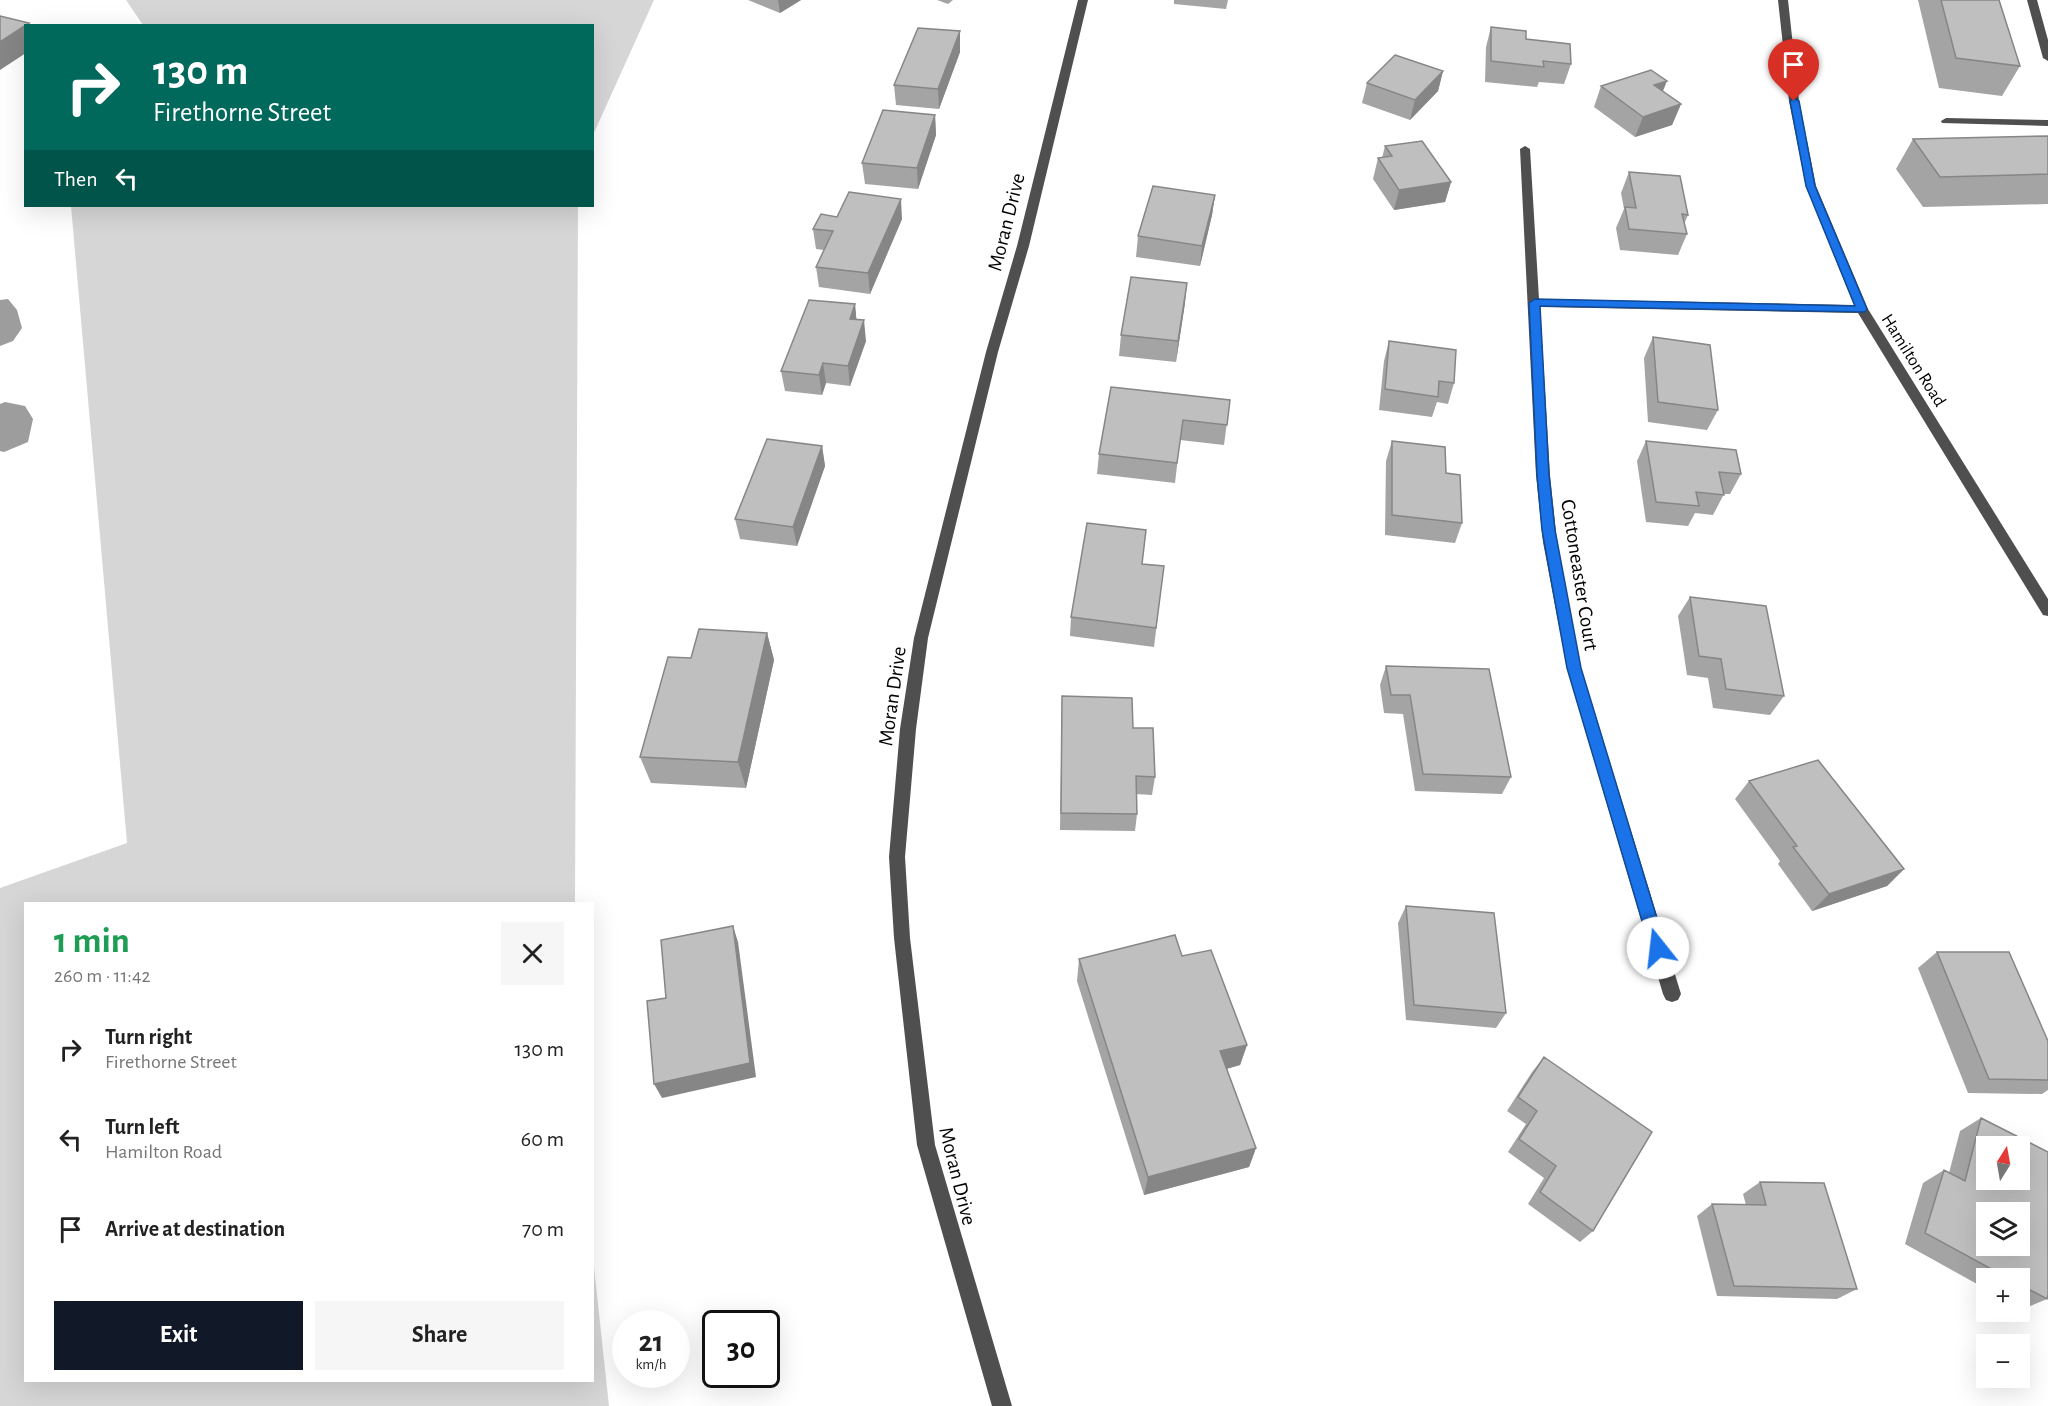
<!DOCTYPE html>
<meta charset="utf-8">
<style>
:root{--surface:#fff;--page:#f6f6f6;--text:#222;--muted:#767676;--accent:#111827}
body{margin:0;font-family:"Alegreya Sans",sans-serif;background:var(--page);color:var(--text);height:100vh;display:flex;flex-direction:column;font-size:22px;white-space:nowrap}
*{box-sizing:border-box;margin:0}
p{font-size:20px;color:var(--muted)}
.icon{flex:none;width:33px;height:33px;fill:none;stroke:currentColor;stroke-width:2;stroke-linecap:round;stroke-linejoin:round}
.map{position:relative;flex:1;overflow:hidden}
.panel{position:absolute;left:24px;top:902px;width:570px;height:480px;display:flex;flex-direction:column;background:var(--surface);border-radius:0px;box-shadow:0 6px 24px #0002}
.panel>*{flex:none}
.guide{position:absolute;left:24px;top:24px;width:570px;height:183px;border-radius:0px;box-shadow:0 6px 24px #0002;background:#00695c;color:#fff;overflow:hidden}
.needle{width:39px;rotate:11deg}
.tools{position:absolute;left:1976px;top:1136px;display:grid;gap:12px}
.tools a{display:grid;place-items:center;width:54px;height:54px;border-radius:0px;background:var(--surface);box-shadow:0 6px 24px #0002;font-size:30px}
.speed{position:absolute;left:612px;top:1310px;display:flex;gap:12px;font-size:30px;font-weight:700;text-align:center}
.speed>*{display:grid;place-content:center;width:78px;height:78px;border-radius:50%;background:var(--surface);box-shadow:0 6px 24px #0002;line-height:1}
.speed small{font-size:15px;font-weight:400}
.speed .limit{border:3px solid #111;border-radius:9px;background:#fff;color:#111}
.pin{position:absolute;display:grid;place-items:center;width:51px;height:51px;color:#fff;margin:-62px -26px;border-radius:50% 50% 50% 0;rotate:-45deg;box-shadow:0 0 6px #0007}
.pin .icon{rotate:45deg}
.me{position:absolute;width:66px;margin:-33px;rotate:344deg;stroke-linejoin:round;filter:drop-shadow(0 0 4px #0008)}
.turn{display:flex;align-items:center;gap:21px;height:126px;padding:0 30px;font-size:27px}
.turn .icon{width:78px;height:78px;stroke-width:2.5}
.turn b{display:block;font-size:42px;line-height:51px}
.then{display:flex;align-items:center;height:57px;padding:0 30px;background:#0003;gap:12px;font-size:22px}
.round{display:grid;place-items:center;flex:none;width:63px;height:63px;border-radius:0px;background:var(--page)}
.overview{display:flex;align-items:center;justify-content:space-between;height:102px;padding:0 30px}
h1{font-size:36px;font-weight:700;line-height:45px;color:#1e9e55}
.primary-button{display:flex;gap:12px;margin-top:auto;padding:12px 30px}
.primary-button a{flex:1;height:69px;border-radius:0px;background:var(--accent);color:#fff;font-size:24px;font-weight:700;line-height:69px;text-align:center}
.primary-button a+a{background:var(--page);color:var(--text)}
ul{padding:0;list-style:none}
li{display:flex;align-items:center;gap:18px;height:90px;padding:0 30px}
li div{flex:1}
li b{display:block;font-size:22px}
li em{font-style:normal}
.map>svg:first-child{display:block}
</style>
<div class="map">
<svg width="2048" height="1406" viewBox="0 0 2048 1406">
<rect width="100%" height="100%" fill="#fff"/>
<!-- green -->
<path fill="#d6d6d6" d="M126,0H654L593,135L592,26L143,25Z
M71,206H578L575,903H26V1380H592L593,1258L609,1406H0V888L127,843Z"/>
<!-- water -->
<path fill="#9d9d9d" d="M8,299L17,310L22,328L13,341L0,346V300Z
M5,402L25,406L33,419L28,442L4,452L0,451V404Z"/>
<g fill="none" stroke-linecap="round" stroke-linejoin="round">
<!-- minor -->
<path fill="#4f4f4f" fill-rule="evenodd" d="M1078,0H1088L1029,246L998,352L928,638L916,729L905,857L910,938L935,1145L1012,1406H992L917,1145L894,938L889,857L900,729L914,638L986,352L1017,246Z
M1778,0H1788L1799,101L1816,186L1868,309L2048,599V616L2043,615L1858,313L1540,307L1550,475L1557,542L1581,668L1681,994L1678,1000L1672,1002L1666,1000L1663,994L1567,668L1543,542L1536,475L1520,149L1525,146L1530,149L1539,299L1854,305L1806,186L1789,101Z
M2027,0H2037L2048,40V61L2043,58Z
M1946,118L2048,120V126L1942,123L1941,121Z"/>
</g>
<!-- wall -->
<path fill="#a4a4a4" d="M748,0H801L780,13Z
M937,0H953L948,4Z
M1174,0H1228L1226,9L1174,4Z
M1918,0H1999L2020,66L2002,96L1939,88Z
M1491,27L1526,39L1571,64L1564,84L1539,82L1537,87L1485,82L1486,47Z
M960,31V52L939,109L896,105L894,85Z
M1443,71L1438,91L1410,120L1362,103L1367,83Z
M1601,86L1663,92L1681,104L1672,125L1635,137L1594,107Z
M935,115L936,135L918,189L865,184L862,163Z
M2048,136V204L1923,207L1896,169L1913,139Z
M1385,146L1451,182L1445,202L1394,210L1373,179L1378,158H1382Z
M1629,172L1688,215L1684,224L1687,234L1678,255L1620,250L1616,228L1624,209L1621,193Z
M1215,195L1212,215L1200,266L1136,257L1138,236Z
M837,217L902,219L870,294L819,287L816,267L824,250L816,249L813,229Z
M1185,303L1176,362L1119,356L1121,335Z
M855,304L856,320L866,341L850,386L826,383L822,395L785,391L781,371Z
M1653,337L1718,410L1707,430L1648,422L1644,358Z
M1389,341L1454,383L1448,404L1437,402L1432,417L1379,410L1384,361Z
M1230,400L1224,445L1180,440L1175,483L1097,474L1099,454Z
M1392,441L1446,473L1462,523L1455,543L1385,535L1386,461Z
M1646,441L1741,474L1730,494H1724L1713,515L1695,513L1688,526L1646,522L1637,461Z
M822,446L825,466L797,546L740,539L735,519Z
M1146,530L1142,564L1164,566L1154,647L1070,636L1071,617Z
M1690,597L1784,696L1770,715L1713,708L1708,678L1687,675L1678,616Z
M767,633L774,660L746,788L651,783L640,757L691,658Z
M1386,666L1511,777L1502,794L1415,791L1403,714L1384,713L1380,685Z
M1062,696L1133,728L1155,777L1152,795L1136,794L1137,814L1135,831L1060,830Z
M1749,781L1904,869L1887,886L1812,911L1778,864L1780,861L1735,799Z
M1406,906L1506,1013L1496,1028L1406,1020L1398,923Z
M1937,952L2048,1041V1090L2042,1094L1968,1093L1918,968Z
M1182,956L1247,1045L1240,1065L1227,1069L1256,1148L1249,1167L1144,1195L1077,981L1079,959Z
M1544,1057L1593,1231L1580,1242L1528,1204L1544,1178L1508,1152L1526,1124L1507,1111L1532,1072Z
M1981,1118L2047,1299L2023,1309L2019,1307V1278H1986V1289L1905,1244L1923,1183L1944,1170L1949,1173L1960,1131Z
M1760,1182L1857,1289L1837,1299L1717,1296L1697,1216L1712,1204L1746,1205L1743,1194Z"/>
<!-- shaded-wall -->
<path fill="#868686" d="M778,0H801L780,13Z
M29,23L31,26H26V53L0,70V42Z
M960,31V52L939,109L938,89Z
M1443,71L1438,91L1410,120L1415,100Z
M1667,81L1659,101L1654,85Z
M1681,104L1672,125L1635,137L1643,117Z
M935,115L936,135L918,189L917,168Z
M1451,182L1445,202L1394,210L1399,190Z
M1215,195L1212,215L1200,266L1202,246Z
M901,199L902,219L870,294L868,273Z
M1187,283L1185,303L1176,362L1178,341Z
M855,304L857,325L850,319Z
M864,320L866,341L850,386L848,366Z
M823,363L826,383L822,395L819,375Z
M822,446L825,466L797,546L793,527Z
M767,633L774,660L746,788L738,762Z
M1904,869L1887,886L1812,911L1829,894Z
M733,926L738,942L756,1077L662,1098L654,1084Z
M1247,1045L1240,1065L1214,1072L1220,1051Z
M1256,1148L1249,1167L1144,1195L1148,1177Z"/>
<!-- building -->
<path fill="#bfbfbf" stroke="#868686" stroke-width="1.5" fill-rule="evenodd" d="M1941,0H1999L2020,66L1956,58Z
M0,16L29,23L0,42Z
M1491,27L1526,31V39L1570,44L1571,64L1543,61L1544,67L1491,61Z
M918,28L960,31L938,89L894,85Z
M1395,55L1443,71L1415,100L1367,83Z
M1651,70L1667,81L1654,85L1681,104L1643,117L1601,86Z
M883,110L935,115L917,168L862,163Z
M2048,136V174L1940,177L1913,139Z
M1422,141L1451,182L1399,190L1378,158L1392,156L1385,146Z
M1629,172L1680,176L1688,215L1682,214L1687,234L1629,229L1625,207L1636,208Z
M1153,186L1215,195L1202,246L1138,236Z
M849,192L901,199L868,273L816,267L833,231L813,229L821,214L837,217Z
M1131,277L1187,283L1178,341L1121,335Z
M809,300L855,304L850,319L864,320L848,366L823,363L819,375L781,371Z
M1653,337L1710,345L1718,410L1658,402Z
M1389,341L1456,350L1454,383L1439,381L1438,397L1385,389Z
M1111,387L1230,400L1227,425L1183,420L1177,463L1099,454Z
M767,439L822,446L793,527L735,519Z
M1392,441L1445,447L1446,473L1460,475L1462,523L1392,515Z
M1646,441L1736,450L1741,474L1719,472L1724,495L1696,492L1699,506L1656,502Z
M1087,523L1146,530L1142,564L1164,566L1156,628L1071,617Z
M1690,597L1766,606L1784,696L1726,689L1721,659L1699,656Z
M699,629L767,633L738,762L640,757L668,657L691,658Z
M1386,666L1489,669L1511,777L1423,774L1410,695H1391Z
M1062,696L1132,698L1133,728H1153L1155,777L1136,776L1137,814L1061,813Z
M1818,760L1904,869L1829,894L1793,847L1797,846L1749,781Z
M1406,906L1494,913L1506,1013L1414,1005Z
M733,926L750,1063L654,1084L647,1001L666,998L661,940Z
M1175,935L1182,956L1211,950L1247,1045L1220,1051L1256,1148L1148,1177L1079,959Z
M1937,952H2009L2048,1041V1080L1989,1079Z
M1544,1057L1652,1132L1593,1231L1540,1192L1556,1166L1519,1139L1537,1111L1518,1097Z
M1981,1118L2048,1152V1295L2047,1299L2019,1284V1278H2008L1925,1233L1944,1170L1965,1181ZM1986,1146H2019V1179H1986ZM1986,1212H2019V1245H1986Z
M1760,1182L1824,1183L1857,1289L1734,1286L1712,1204L1766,1205Z"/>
<!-- route -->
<path fill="#1a73e8" stroke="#114b97" stroke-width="1.5" d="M1794,98L1799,101L1815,186L1867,309L1865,312L1540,306L1549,475L1555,530L1581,668L1666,948L1663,953L1658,955L1653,953L1650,948L1567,668L1542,530L1537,475L1529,303L1535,299L1855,306L1806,186L1790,101Z"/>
<g text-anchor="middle" stroke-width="5" stroke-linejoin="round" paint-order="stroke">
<!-- far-street labels -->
<g font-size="18" fill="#000" stroke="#fff">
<text transform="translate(1914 360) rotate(58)" y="6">Hamilton Road</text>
</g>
<!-- street labels -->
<g font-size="21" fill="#000" stroke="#fff">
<text transform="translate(1006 222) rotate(-76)" y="7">Moran Drive</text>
<text transform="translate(1580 575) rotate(81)" y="7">Cottoneaster Court</text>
<text transform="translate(892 696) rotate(-82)" y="7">Moran Drive</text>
<text transform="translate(958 1176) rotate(76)" y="7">Moran Drive</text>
</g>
</g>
</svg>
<div class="tools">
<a><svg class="needle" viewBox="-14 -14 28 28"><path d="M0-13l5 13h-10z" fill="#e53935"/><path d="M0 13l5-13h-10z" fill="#767676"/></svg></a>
<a><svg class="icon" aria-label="layers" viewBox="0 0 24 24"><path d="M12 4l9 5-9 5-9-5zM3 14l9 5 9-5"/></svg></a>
<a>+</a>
<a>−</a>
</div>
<div class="speed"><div>21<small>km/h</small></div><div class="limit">30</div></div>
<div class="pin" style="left:1794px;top:101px;background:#d93025"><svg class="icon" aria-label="arrive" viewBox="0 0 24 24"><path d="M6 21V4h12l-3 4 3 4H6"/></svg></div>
<svg class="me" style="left:1658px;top:948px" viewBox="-20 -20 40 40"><circle r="19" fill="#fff"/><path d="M0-13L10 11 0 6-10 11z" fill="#1a73e8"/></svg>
<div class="guide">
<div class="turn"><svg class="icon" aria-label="right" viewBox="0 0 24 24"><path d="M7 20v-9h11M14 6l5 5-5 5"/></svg><div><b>130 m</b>Firethorne Street</div></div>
<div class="then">Then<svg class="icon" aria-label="left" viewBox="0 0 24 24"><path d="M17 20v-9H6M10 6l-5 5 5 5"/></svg></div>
</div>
<section class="panel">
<div class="overview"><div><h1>1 min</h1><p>260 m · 11:42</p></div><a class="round"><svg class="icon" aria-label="close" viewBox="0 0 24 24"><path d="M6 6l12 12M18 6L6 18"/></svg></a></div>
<ul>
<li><svg class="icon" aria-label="right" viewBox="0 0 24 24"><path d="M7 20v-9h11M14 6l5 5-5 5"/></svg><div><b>Turn right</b><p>Firethorne Street</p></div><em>130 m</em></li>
<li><svg class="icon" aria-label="left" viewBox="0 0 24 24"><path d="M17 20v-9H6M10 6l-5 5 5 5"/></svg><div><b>Turn left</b><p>Hamilton Road</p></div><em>60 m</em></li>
<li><svg class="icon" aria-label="arrive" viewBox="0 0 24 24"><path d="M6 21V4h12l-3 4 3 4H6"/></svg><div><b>Arrive at destination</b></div><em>70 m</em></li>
</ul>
<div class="primary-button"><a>Exit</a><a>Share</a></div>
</section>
</div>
